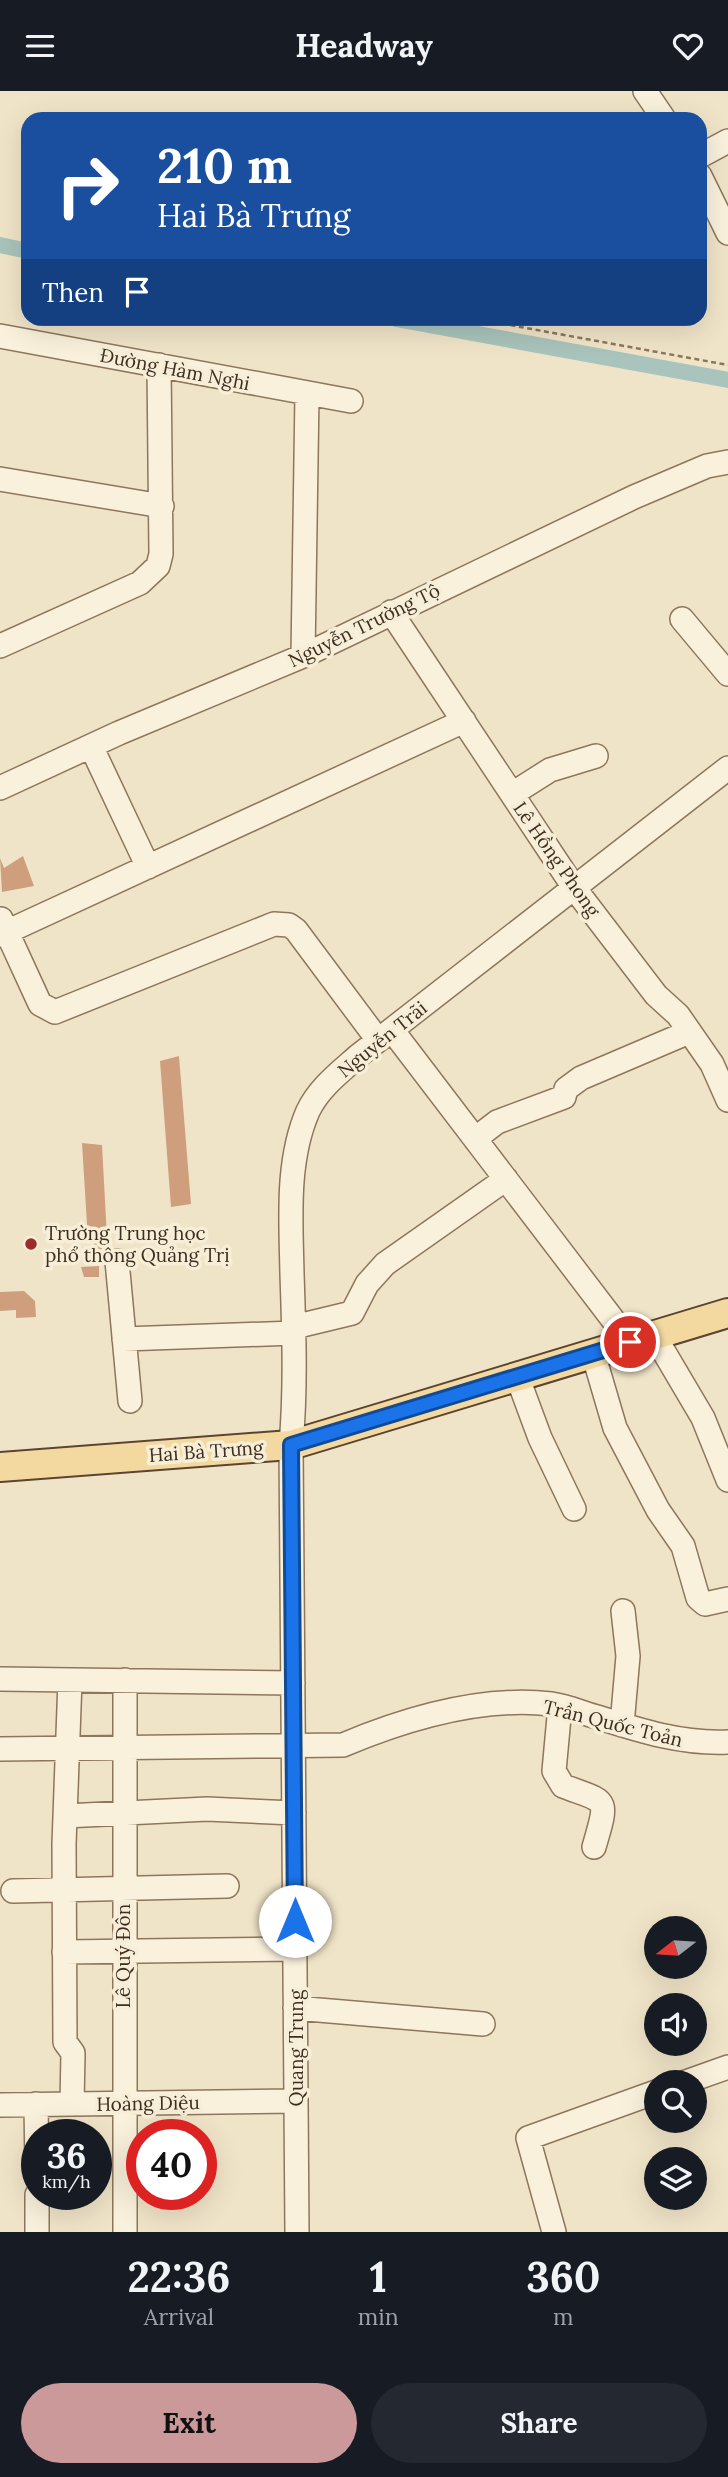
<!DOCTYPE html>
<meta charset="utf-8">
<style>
:root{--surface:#171b24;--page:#242831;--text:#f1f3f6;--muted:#9ea1a6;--accent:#cc999b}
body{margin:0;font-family:Lora,serif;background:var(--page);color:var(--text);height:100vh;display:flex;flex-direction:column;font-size:26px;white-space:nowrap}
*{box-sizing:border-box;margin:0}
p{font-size:23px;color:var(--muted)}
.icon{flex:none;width:38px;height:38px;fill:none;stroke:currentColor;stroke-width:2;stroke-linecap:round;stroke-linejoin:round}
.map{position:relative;height:2141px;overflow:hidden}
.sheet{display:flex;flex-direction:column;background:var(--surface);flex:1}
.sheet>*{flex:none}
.top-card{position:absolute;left:21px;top:21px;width:686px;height:214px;border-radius:21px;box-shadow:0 7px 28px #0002;background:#1a4fa0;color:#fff;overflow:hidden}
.needle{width:46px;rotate:253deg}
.controls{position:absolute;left:644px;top:1825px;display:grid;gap:14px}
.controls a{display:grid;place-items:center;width:63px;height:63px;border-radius:50%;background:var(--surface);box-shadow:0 7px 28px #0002;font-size:35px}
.speed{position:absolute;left:21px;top:2028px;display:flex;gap:14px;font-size:35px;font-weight:700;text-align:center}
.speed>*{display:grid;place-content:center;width:91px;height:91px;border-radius:50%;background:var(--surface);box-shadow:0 7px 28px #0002;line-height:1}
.speed small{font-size:18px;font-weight:400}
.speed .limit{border:10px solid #d22;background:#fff;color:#111}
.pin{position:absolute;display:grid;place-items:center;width:60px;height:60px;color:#fff;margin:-30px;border:4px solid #fff;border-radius:50%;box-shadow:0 2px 7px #0007}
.me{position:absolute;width:77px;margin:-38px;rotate:0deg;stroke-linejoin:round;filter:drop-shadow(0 0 5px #0008)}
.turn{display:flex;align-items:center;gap:24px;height:147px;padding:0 21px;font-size:32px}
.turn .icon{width:91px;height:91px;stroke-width:2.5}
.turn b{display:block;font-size:49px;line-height:60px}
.then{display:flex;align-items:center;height:66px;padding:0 21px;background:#0003;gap:14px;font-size:26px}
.eta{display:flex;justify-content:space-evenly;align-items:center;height:119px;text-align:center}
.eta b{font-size:42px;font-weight:800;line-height:49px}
.action{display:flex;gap:14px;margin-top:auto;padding:14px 21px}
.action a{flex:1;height:80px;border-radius:42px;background:var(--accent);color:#111;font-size:28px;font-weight:800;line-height:80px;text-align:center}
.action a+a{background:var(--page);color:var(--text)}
header{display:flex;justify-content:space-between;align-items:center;height:91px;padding:0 21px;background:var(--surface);font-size:32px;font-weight:800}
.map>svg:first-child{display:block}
</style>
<header><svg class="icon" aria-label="menu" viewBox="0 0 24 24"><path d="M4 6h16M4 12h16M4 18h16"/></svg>Headway<svg class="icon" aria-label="heart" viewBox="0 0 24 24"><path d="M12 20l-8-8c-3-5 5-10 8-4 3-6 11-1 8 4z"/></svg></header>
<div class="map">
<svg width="728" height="2141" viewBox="0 0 728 2141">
<rect width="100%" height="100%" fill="#f0e4c8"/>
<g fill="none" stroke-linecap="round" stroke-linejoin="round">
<!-- canal -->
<path stroke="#a9c4bc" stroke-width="16" d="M0,154L28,160
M396,228L728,289"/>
</g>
<!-- building -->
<path fill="#cf9f7d" d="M23,765L34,795L2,801L0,767L4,777Z
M179,965L191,1113L171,1116L160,970Z
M82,1052L102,1054L107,1147L88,1150Z
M94,1152H106L107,1167H94Z
M99,1175V1186H84L81,1176Z
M24,1200L35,1210L36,1226L16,1227V1219L0,1220V1201Z"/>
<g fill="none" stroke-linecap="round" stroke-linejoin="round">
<defs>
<path id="minor" d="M645,0L664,28
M700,65L728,50
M700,85L728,142
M0,245L351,310
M0,388L162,415
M391,521L575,798L656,904L678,924L712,973L728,1009
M682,528L728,583
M0,555L140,492L158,475L161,463L159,274
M303,565L307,303
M91,655L148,776
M0,697L119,642L303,565L634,406L707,375L728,371
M512,703L550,679L596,665
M1,828L40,913L55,921L274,833L289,834L296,839L378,949
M0,844L464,630
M392,939L630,1251
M475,1048L497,1031L564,1006L566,998L581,987L689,941
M117,1170L130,1310
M294,1236L352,1222L367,1193L385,1173L506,1088
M654,1244L703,1327L728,1389
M124,1248L294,1242
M593,1262L615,1337L658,1419L683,1455L698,1507L705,1513L728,1508
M517,1285L540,1347L574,1418
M0,1588L293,1592
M70,1589L64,1753L65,1951L73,1962L72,2013
M125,1589V2141
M560,1615L554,1680L563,1695C608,1712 609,1705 594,1756
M622,1634L628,1565L623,1520
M0,1658L343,1654C405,1628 482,1605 551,1613C566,1615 583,1622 597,1626C641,1640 682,1653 728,1651
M65,1725L207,1718L294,1722
M13,1800L227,1795
M64,1861L295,1858
M295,1917L483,1933
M683,1992L728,1976
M36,2013L37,2078
M0,2014L296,2010
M37,2104V2141
M297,2141L291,1354C296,1297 294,1240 292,1183C291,1130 286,1070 308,1020C319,997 339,982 358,965L728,677
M554,2141L528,2047L656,2001"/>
<path id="major" d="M0,1376L291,1354L728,1222"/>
</defs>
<!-- minor casing -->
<use href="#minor" stroke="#8d765c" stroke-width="26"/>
<!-- major casing -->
<use href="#major" stroke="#5b4430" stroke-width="32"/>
<!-- path -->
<path stroke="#8d765c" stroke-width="2.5" stroke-dasharray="5 3.5" stroke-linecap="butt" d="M477,228L728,274"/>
<!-- minor -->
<use href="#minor" stroke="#faf1dc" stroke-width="23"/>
<!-- major -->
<use href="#major" stroke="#f3d9a0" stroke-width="28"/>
</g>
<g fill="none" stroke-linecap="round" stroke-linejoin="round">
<defs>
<path id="route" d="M295,1830L291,1354L630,1251"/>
</defs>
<!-- route casing -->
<use href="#route" stroke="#114b97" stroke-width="18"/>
<!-- route -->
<use href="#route" stroke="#1a73e8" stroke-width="12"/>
</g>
<!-- markers -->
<circle fill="#9e2a2b" stroke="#f7eed8" stroke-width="2.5" cx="31" cy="1153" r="7"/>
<g text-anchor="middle" stroke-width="7" stroke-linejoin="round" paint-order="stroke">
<!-- street labels -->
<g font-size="19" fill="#3d2e20" stroke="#f7eed8">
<text transform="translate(175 278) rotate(11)" y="7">Đường Hàm Nghi</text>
<text transform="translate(364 534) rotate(-26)" y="7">Nguyễn Trường Tộ</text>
<text transform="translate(557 768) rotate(55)" y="7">Lê Hồng Phong</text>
<text transform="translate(382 948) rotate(-39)" y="7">Nguyễn Trãi</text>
<text transform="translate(206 1360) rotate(-4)" y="7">Hai Bà Trưng</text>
<text transform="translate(613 1632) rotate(14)" y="7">Trần Quốc Toản</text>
<text transform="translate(123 1865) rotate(-90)" y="7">Lê Quý Đôn</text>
<text transform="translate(296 1957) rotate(-90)" y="7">Quang Trung</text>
<text transform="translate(148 2012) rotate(-1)" y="7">Hoàng Diệu</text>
</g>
<!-- poi labels -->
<g font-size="19" fill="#3d2e20" stroke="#f7eed8" text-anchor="start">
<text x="45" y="1149">Trường Trung học<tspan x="45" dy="22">phổ thông Quảng Trị</tspan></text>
</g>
</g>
</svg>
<div class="controls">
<a><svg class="needle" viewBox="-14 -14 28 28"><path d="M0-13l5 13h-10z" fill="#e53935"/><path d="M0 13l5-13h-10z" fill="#9ea1a6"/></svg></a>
<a><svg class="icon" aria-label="sound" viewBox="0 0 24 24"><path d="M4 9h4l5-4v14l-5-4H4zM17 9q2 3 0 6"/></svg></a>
<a><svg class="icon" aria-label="search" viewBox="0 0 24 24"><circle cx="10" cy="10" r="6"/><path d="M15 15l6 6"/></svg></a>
<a><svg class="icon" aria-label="layers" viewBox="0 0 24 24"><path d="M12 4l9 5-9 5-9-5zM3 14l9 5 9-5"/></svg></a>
</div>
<div class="speed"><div>36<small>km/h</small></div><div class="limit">40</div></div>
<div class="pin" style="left:630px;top:1251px;background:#d93025"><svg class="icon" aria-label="arrive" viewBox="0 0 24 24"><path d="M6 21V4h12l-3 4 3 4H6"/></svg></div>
<svg class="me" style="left:295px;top:1830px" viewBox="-20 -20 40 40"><circle r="19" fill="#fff"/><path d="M0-13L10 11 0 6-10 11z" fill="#1a73e8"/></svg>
<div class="top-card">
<div class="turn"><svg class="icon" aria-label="right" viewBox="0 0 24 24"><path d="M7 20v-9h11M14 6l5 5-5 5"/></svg><div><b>210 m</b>Hai Bà Trưng</div></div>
<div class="then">Then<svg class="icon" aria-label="arrive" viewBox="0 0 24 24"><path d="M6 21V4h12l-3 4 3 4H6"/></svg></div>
</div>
</div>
<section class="sheet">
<div class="eta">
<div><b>22:36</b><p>Arrival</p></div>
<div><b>1</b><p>min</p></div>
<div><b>360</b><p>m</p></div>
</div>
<div class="action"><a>Exit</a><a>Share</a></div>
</section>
